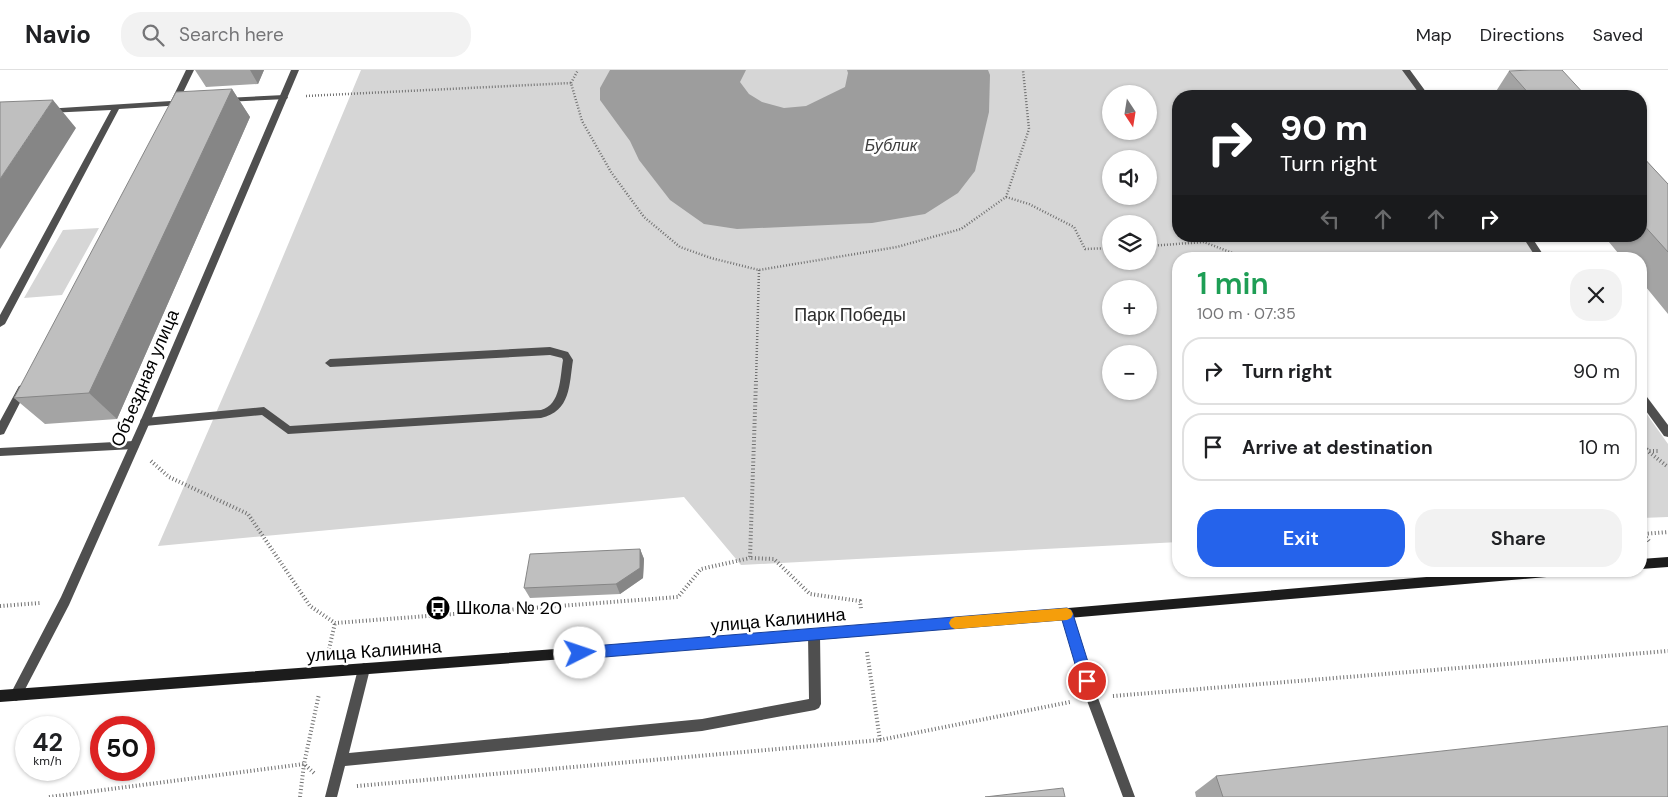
<!DOCTYPE html>
<meta charset="utf-8">
<style>
:root{--surface:#fff;--page:#f2f2f2;--text:#202124;--muted:#757577;--line:#e0e0e0;--accent:#2563eb}
body{margin:0;font-family:"DM Sans",sans-serif;background:var(--page);color:var(--text);height:100vh;display:flex;flex-direction:column;font-size:19px;white-space:nowrap}
*{box-sizing:border-box;margin:0}
p{font-size:16px;color:var(--muted)}
.icon{flex:none;width:28px;height:28px;fill:none;stroke:currentColor;stroke-width:2;stroke-linecap:round;stroke-linejoin:round}
.map{position:relative;flex:1;overflow:hidden}
.panel{position:absolute;left:1172px;top:182px;width:475px;height:325px;display:flex;flex-direction:column;background:var(--surface);border-radius:20px;box-shadow:0 1px 4px #0004}
.panel>*{flex:none}
.top-card{position:absolute;left:1172px;top:20px;width:475px;height:152px;border-radius:20px;box-shadow:0 1px 4px #0004;background:#202124;color:#fff;overflow:hidden}
.needle{width:32px;rotate:168deg}
.tools{position:absolute;left:1102px;top:15px;display:grid;gap:10px}
.tools a{display:grid;place-items:center;width:55px;height:55px;border-radius:50%;background:var(--surface);box-shadow:0 1px 4px #0004;font-size:25px}
.speed{position:absolute;left:15px;top:646px;display:flex;gap:10px;font-size:25px;font-weight:700;text-align:center}
.speed>*{display:grid;place-content:center;width:65px;height:65px;border-radius:50%;background:var(--surface);box-shadow:0 1px 4px #0004;line-height:1}
.speed small{font-size:12px;font-weight:400}
.speed .limit{border:8px solid #d22;background:#fff;color:#111}
.pin{position:absolute;display:grid;place-items:center;width:42px;height:42px;color:#fff;margin:-21px;border:2px solid #fff;border-radius:50%;box-shadow:0 1px 5px #0007}
.me{position:absolute;width:55px;margin:-28px;rotate:86deg;stroke-linejoin:round;filter:drop-shadow(0 0 4px #0008)}
.turn{display:flex;align-items:center;gap:18px;height:105px;padding:0 25px;font-size:22px}
.turn .icon{width:65px;height:65px;stroke-width:2.5}
.turn b{display:block;font-size:35px;line-height:42px}
.lanes{display:flex;align-items:center;height:48px;padding:0 25px;background:#0003;justify-content:center;gap:25px;direction:ltr}
.lanes .off{opacity:.35}
.round{display:grid;place-items:center;flex:none;width:52px;height:52px;border-radius:20px;background:var(--page)}
.headline{display:flex;align-items:center;justify-content:space-between;height:85px;padding:0 25px}
h1{font-size:30px;font-weight:600;line-height:38px;color:#1e9e55}
.cta{display:flex;gap:10px;margin-top:auto;padding:10px 25px}
.cta a{flex:1;height:58px;border-radius:20px;background:var(--accent);color:#fff;font-size:20px;font-weight:600;line-height:58px;text-align:center}
.cta a+a{background:var(--page);color:var(--text)}
ul{padding:0;list-style:none}
li{display:flex;align-items:center;gap:15px;height:68px;margin:0 10px 8px;padding:0 15px;border:2px solid var(--line);border-radius:20px}
li div{flex:1}
li b{display:block;font-size:19px}
li em{font-style:normal}
header{display:flex;align-items:center;gap:30px;box-sizing:border-box;height:70px;padding:0 25px;background:var(--surface);border-bottom:1px solid var(--line)}
header strong{font-size:24px}
nav{display:flex;gap:28px;margin-inline-start:auto;font-size:18px}
.search{width:350px;height:45px;background:var(--page);display:flex;align-items:center;gap:12px;box-sizing:border-box;padding:0 18px;border-radius:20px;color:var(--muted);font-size:19px}
.map>svg:first-child{display:block}
</style>
<header>
<strong>Navio</strong>
<div class="search"><svg class="icon" aria-label="search" viewBox="0 0 24 24"><circle cx="10" cy="10" r="6"/><path d="M15 15l6 6"/></svg>Search here</div>
<nav><a>Map</a><a>Directions</a><a>Saved</a></nav>
</header>
<div class="map">
<svg width="1668" height="727" viewBox="0 0 1668 727">
<rect width="100%" height="100%" fill="#fff"/>
<!-- green -->
<path fill="#d6d6d6" fill-rule="evenodd" d="M361,0H1404L1423,26H1179V166H1522L1538,189H1179V472L741,495L684,427L158,476L259,244ZM1111,24H1149V61H1111ZM1111,89H1149V126H1111ZM1111,154H1149V191H1111ZM1111,219H1149V256H1111ZM1111,284H1149V321H1111Z
M99,158L62,225L24,228L63,160Z
M1641,336L1668,374V447L1641,448Z"/>
<!-- water -->
<path fill="#9d9d9d" d="M610,0H746L740,12L749,24L762,32L784,38L806,36L845,17L848,3L847,0H988L990,5L989,42L975,101L958,123L925,144L872,153L737,159L704,154L670,130L639,90L630,71L600,30V18Z"/>
<g fill="none" stroke-linecap="round" stroke-linejoin="round">
<!-- path-far1 -->
<path stroke="#717171" stroke-width="2.5" stroke-dasharray="1 2" stroke-linecap="butt" d="M571,13L578,0
M306,26L571,13L582,51L611,102L644,147L680,177L711,188L759,200L897,177L961,159L1006,127L1029,59L1023,0
M1006,127L1029,134L1074,157L1085,179L1111,178
M1149,176L1204,172L1248,189
M756,312L759,200"/>
<!-- path -->
<path stroke="#717171" stroke-width="4" stroke-dasharray="1 2.5" stroke-linecap="butt" d="M756,311L750,488L774,489L810,524L860,531L861,539
M1641,375L1649,381H1658
M1649,382L1668,397
M151,391L169,407L248,444L310,536L335,553L678,527L701,499L750,488
M1649,471L1643,464L1668,462
M0,536L40,533
M329,579L335,553
M867,582L880,670
M1113,626L1668,581
M357,716L880,670L1070,632
M49,727L304,694L314,703
M300,727L304,694L319,624"/>
<!-- lane -->
<path fill="#4f4f4f" fill-rule="evenodd" d="M186,0H194L179,31H184V35L119,39L5,254L0,257V245L111,40L48,43L44,41L45,39L171,31Z
M284,25L288,27L287,29L225,32L221,30L225,28Z
M550,277L568,282L573,290C569,315 571,341 541,348L288,364L262,345L145,356L141,355L140,352L141,349L145,348L264,337L290,356L541,340C561,335 560,307 563,290L562,288L550,285L330,297L325,293L330,289Z
M22,315L27,319L4,364L0,365V351L19,316Z
M134,371L138,372L139,375L138,378L134,379L0,386V378Z
M1067,539L1071,540L1073,544L1098,628L1135,727H1123L1086,628L1061,544L1063,540Z
M814,560L818,561L820,565L821,634L819,638L815,640L702,661L345,696L337,727H325L358,599L360,595L364,593L368,595L370,599L349,683L702,649L809,629L808,565L810,561Z"/>
<!-- street -->
<path fill="#4f4f4f" fill-rule="evenodd" d="M291,0H299L150,352L69,535L20,629L16,631L12,629L10,625L12,621L61,527L140,352Z
M1402,0H1410L1429,26H1421Z
M1522,166H1531L1546,189H1537Z
M1641,322L1644,323L1668,355V367L1664,366L1641,334Z"/>
<!-- secondary -->
<path fill="#1c1c1c" fill-rule="evenodd" d="M1668,487V497L1641,499V489Z
M1496,501H1563L1562,505L1558,506L814,570L0,632V620L814,560Z"/>
</g>
<!-- wall -->
<path fill="#a4a4a4" d="M195,0H264L258,14L206,17Z
M1509,1L1586,26H1493Z
M232,19L250,47L117,349L45,354L14,328Z
M1641,85L1668,114V244L1641,211V189H1623L1604,166H1641Z
M640,479L644,489L643,508L620,524L530,528L524,518Z
M1216,706L1668,727H1196L1195,722Z"/>
<!-- shaded-wall -->
<path fill="#868686" d="M250,0H264L258,14Z
M232,19L250,47L117,349L89,323Z
M53,30L76,58L0,179V109Z
M640,479L644,489L643,508L620,524L616,514Z"/>
<!-- building -->
<path fill="#bfbfbf" stroke="#868686" d="M1531,0H1562L1586,26H1531L1509,1Z
M232,19L89,323L14,328L176,22Z
M53,30L0,109V32Z
M1641,85L1668,114V182L1641,152Z
M640,479V498L616,514L524,518L530,484Z
M1668,656V727H1223L1216,706Z
M1063,718L1065,727H985Z"/>
<!-- route -->
<path fill="#2563eb" stroke="#184099" d="M1067,538L1071,540L1073,544L1094,611L1092,616L1087,617L1082,616L1080,611L1062,550L580,589L575,587L573,583L575,578L580,577Z"/>
<!-- slow -->
<path fill="#f59e0b" d="M1067,538L1071,540L1073,544L1071,548L1067,550L955,559L951,557L949,553L951,549L955,547Z"/>
<!-- icons -->
<defs>
<symbol id="bus-disc" viewBox="-11 -11 22 22"><circle r="9.5" fill="#000" stroke="#fff"/><path d="M-5-6H5V4H4V6H2V4H-2V6H-4V4H-5ZM-3.5-4V0h7V-4ZM-3.5 1.2v1.5H-2V1.2ZM2 1.2v1.5H3.5V1.2Z" fill="#fff"/></symbol>
</defs>
<g fill-rule="evenodd">
<use href="#bus-disc" x="424" y="524" width="28" height="28"/>
</g>
<g text-anchor="middle" stroke-width="5" stroke-linejoin="round" paint-order="stroke">
<!-- far-water labels -->
<g font-size="16" font-style="italic" fill="#3e3e3e" stroke="#fff">
<text x="891" y="81">Бублик</text>
</g>
<!-- park labels -->
<g font-size="18" fill="#2d2d2d" stroke="#fff">
<text x="850" y="251">Парк Победы</text>
</g>
<!-- street labels -->
<g font-size="18" fill="#000" stroke="#fff">
<text transform="translate(145 308) rotate(-67)" y="6">Объездная улица</text>
<text transform="translate(778 550) rotate(-5)" y="6">улица Калинина</text>
<text transform="translate(374 581) rotate(-4)" y="6">улица Калинина</text>
</g>
<!-- poi labels -->
<g font-size="18" fill="#000" stroke="#fff" text-anchor="start">
<text x="456" y="544">Школа № 20</text>
</g>
</g>
</svg>
<div class="tools">
<a><svg class="needle" viewBox="-14 -14 28 28"><path d="M0-13l5 13h-10z" fill="#e53935"/><path d="M0 13l5-13h-10z" fill="#757577"/></svg></a>
<a><svg class="icon" aria-label="sound" viewBox="0 0 24 24"><path d="M4 9h4l5-4v14l-5-4H4zM17 9q2 3 0 6"/></svg></a>
<a><svg class="icon" aria-label="layers" viewBox="0 0 24 24"><path d="M12 4l9 5-9 5-9-5zM3 14l9 5 9-5"/></svg></a>
<a>+</a>
<a>−</a>
</div>
<div class="speed"><div>42<small>km/h</small></div><div class="limit">50</div></div>
<div class="pin" style="left:1087px;top:611px;background:#d93025"><svg class="icon" aria-label="arrive" viewBox="0 0 24 24"><path d="M6 21V4h12l-3 4 3 4H6"/></svg></div>
<svg class="me" style="left:580px;top:583px" viewBox="-20 -20 40 40"><circle r="19" fill="#fff"/><path d="M0-13L10 11 0 6-10 11z" fill="#2563eb"/></svg>
<div class="top-card">
<div class="turn"><svg class="icon" aria-label="right" viewBox="0 0 24 24"><path d="M7 20v-9h11M14 6l5 5-5 5"/></svg><div><b>90 m</b>Turn right</div></div>
<div class="lanes"><svg class="icon off" aria-label="left" viewBox="0 0 24 24"><path d="M17 20v-9H6M10 6l-5 5 5 5"/></svg><svg class="icon off" aria-label="ahead" viewBox="0 0 24 24"><path d="M12 20V5M6 11l6-6 6 6"/></svg><svg class="icon off" aria-label="ahead" viewBox="0 0 24 24"><path d="M12 20V5M6 11l6-6 6 6"/></svg><svg class="icon" aria-label="right" viewBox="0 0 24 24"><path d="M7 20v-9h11M14 6l5 5-5 5"/></svg></div>
</div>
<section class="panel">
<div class="headline"><div><h1>1 min</h1><p>100 m · 07:35</p></div><a class="round"><svg class="icon" aria-label="close" viewBox="0 0 24 24"><path d="M6 6l12 12M18 6L6 18"/></svg></a></div>
<ul>
<li><svg class="icon" aria-label="right" viewBox="0 0 24 24"><path d="M7 20v-9h11M14 6l5 5-5 5"/></svg><div><b>Turn right</b></div><em>90 m</em></li>
<li><svg class="icon" aria-label="arrive" viewBox="0 0 24 24"><path d="M6 21V4h12l-3 4 3 4H6"/></svg><div><b>Arrive at destination</b></div><em>10 m</em></li>
</ul>
<div class="cta"><a>Exit</a><a>Share</a></div>
</section>
</div>
